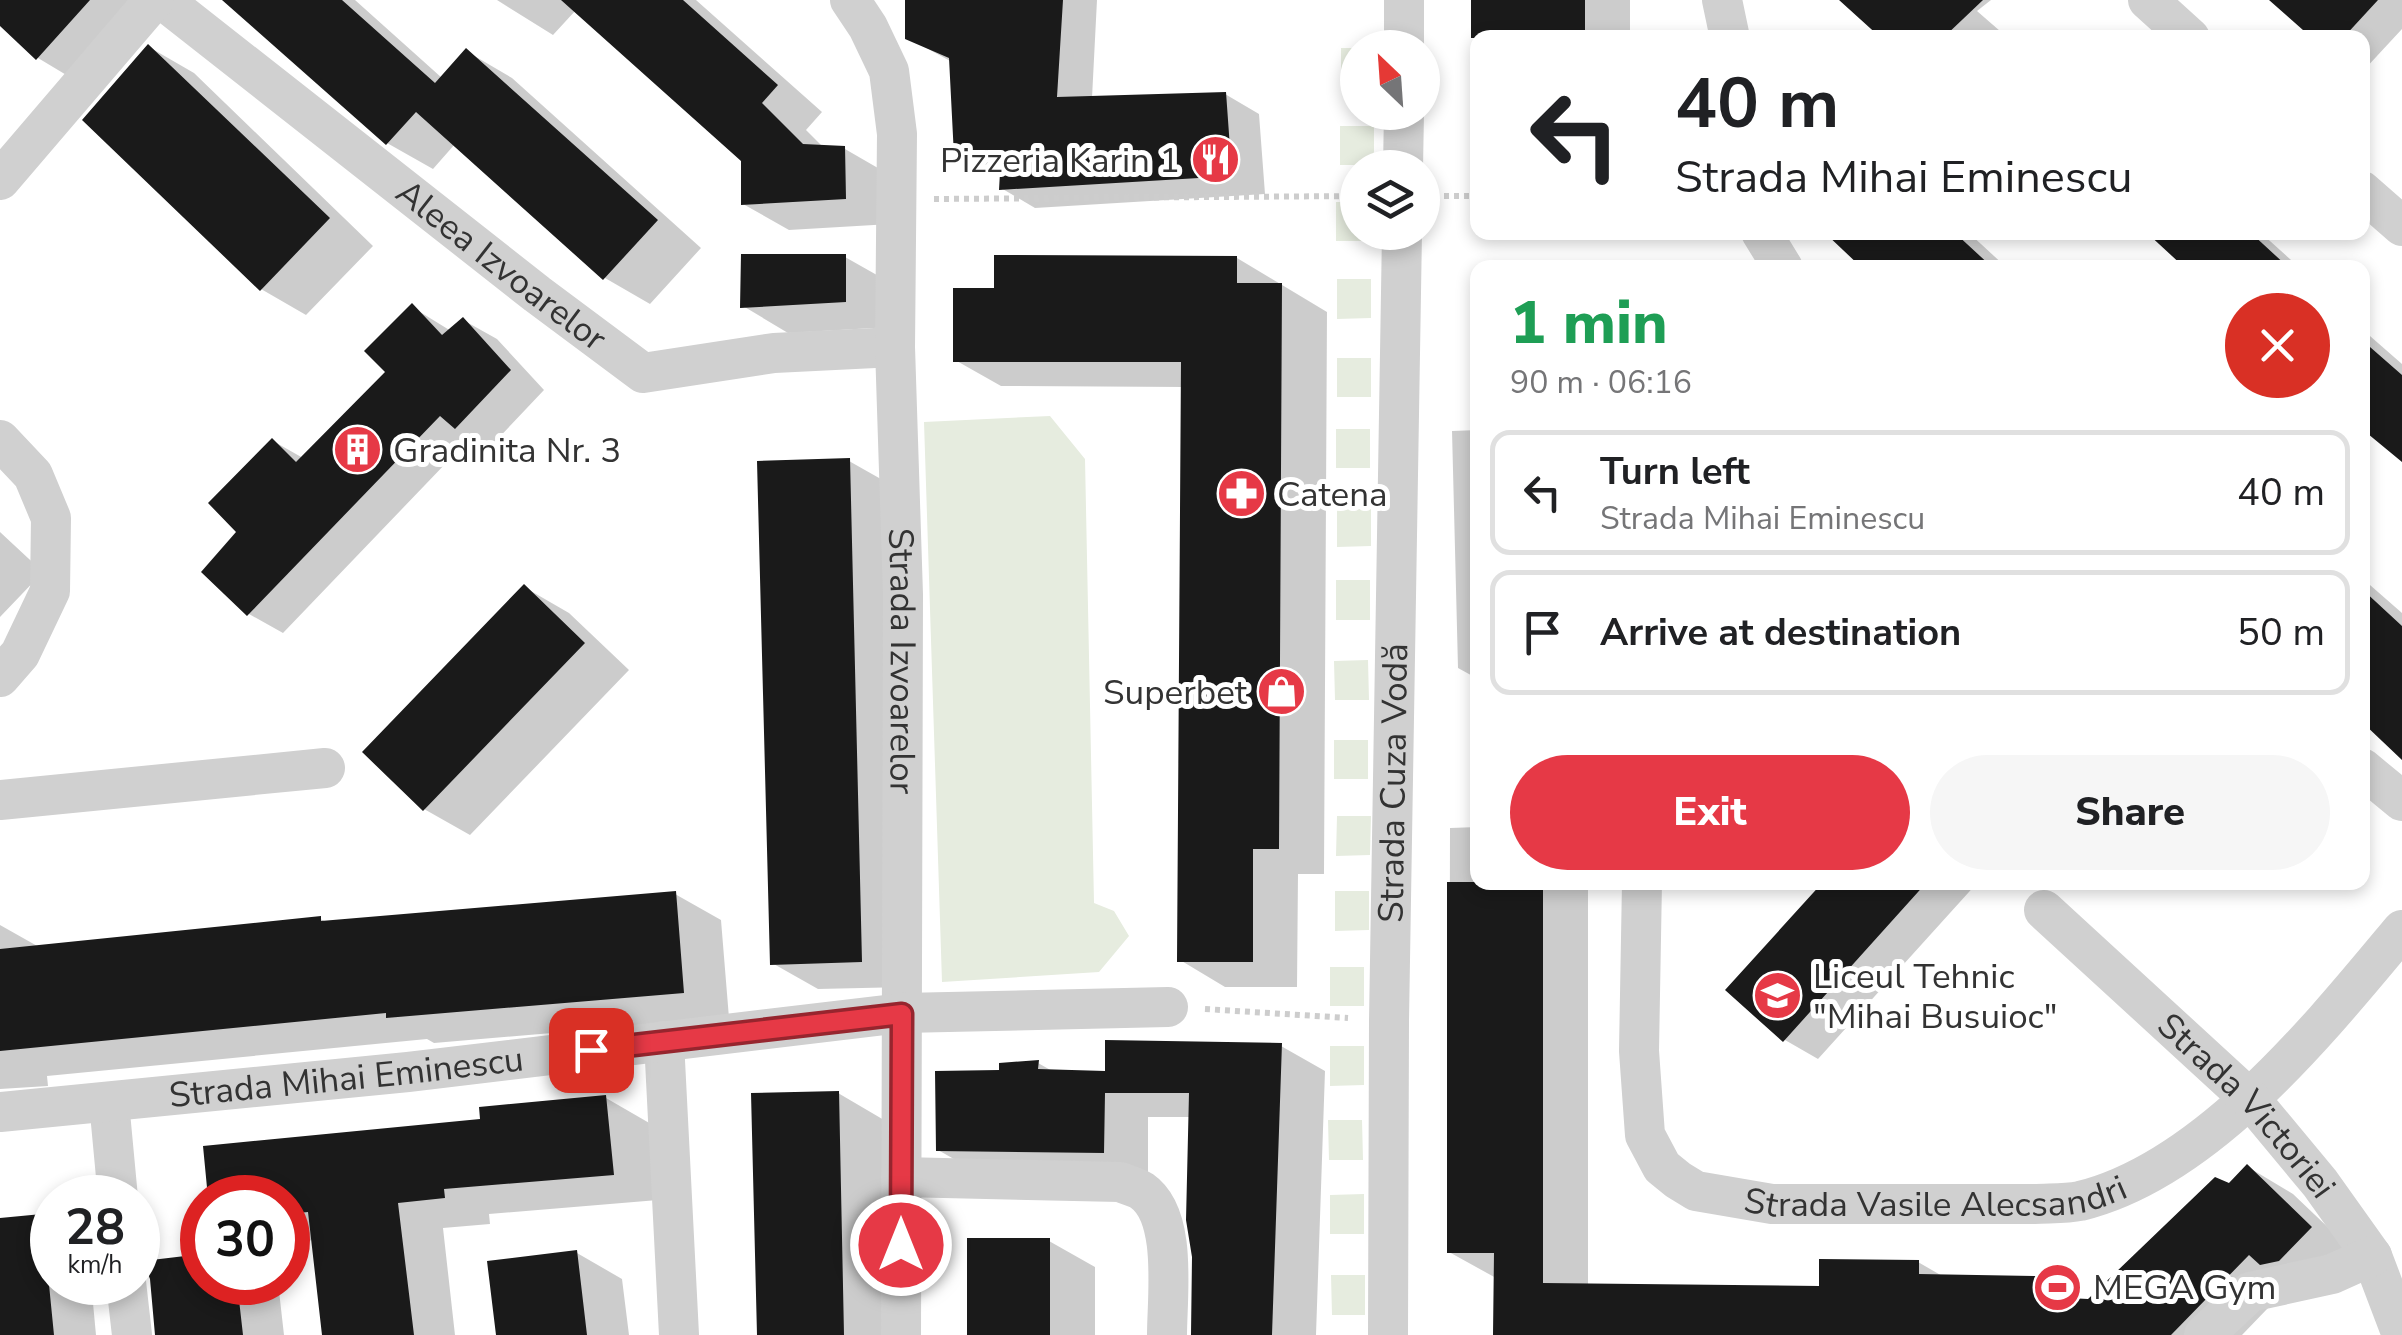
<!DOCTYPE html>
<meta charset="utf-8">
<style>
:root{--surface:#fff;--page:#f6f6f6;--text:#202124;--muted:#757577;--line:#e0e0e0;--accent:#e63946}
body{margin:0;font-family:"Nunito Sans",sans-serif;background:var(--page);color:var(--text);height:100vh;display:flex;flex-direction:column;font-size:38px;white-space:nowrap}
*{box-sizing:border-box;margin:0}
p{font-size:32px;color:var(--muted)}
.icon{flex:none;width:55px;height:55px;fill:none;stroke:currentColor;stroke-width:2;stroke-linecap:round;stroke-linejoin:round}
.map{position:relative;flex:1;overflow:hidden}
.drawer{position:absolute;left:1470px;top:260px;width:900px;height:630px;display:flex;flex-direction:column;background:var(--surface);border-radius:20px;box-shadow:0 5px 15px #0003}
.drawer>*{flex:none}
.banner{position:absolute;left:1470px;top:30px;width:900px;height:210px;border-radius:20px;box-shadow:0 5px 15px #0003;background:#fff;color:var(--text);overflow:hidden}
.needle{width:65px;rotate:335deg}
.controls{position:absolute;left:1340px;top:30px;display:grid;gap:20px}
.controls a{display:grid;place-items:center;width:100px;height:100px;border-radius:50%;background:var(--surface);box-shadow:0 5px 15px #0003;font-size:50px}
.speed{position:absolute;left:30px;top:1175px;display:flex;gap:20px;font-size:50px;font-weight:700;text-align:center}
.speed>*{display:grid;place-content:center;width:130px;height:130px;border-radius:50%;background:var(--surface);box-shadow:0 5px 15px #0003;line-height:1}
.speed small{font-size:25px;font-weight:400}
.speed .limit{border:15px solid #d22;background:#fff;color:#111}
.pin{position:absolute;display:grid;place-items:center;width:85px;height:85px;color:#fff;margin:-42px;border-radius:20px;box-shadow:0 5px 15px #0006}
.me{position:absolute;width:110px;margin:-55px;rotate:0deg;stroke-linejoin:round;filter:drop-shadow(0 0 8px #0008)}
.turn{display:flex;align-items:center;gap:35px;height:210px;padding:0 40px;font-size:45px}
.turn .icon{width:130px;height:130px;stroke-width:2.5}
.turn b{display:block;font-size:70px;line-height:85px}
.round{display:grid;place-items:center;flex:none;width:105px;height:105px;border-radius:52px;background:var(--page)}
.overview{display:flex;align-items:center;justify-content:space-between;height:170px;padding:0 40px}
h1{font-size:60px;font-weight:800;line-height:75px;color:#1e9e55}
.action{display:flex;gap:20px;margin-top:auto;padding:20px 40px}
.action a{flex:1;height:115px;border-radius:60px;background:var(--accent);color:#fff;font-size:40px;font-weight:800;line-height:115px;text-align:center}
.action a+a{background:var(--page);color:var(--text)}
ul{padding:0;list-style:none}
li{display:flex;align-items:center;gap:30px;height:125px;margin:0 20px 15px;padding:0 20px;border:5px solid var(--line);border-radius:20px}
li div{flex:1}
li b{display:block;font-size:38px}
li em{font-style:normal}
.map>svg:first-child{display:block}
</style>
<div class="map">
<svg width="2402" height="1335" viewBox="0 0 2402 1335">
<rect width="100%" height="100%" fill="#fff"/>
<!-- green -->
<path fill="#e6ecdf" d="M1341,48H1357V88H1341Z
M1340,126H1374V165H1340Z
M1336,202H1357L1358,232L1370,233V241H1336Z
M1337,279H1371V318L1337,319Z
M1337,358H1371V397H1337Z
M1050,416L1085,459L1094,903L1114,911L1129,936L1099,972L942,982L924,422Z
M1336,429H1370V468H1336Z
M1337,507H1371V546L1337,547Z
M1336,580H1370V620H1336Z
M1368,660L1369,700H1335L1334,661Z
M1334,740H1368V779H1334Z
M1337,816H1371L1370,855L1336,856Z
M1335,891H1369V930L1335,931Z
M1330,967H1364V1006H1330Z
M1330,1046H1364V1085L1330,1086Z
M1328,1120H1362L1363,1160H1329Z
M1364,1194V1234H1330V1195Z
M1331,1275H1365V1315H1332Z"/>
<!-- shadow -->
<path fill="#0003" d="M0,0H158L83,85L38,58L0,23Z
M226,0H355L442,78L466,51L512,78L701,248L650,304L605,278L455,144L433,169L387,143Z
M497,0H696L822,112L806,130L823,147L845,149L890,175L891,224L789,230L743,204V159L576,10L553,35Z
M908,0H1097L1092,98L1225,94L1259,114L1265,194L1035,208L1001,188L1002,174H991L956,154L952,62L908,38Z
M1474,0H1630V38H1478V163L1474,161Z
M1843,0H1991L1977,11L2008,38H1885Z
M2273,0H2402V29L2364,70L2362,38H2315Z
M149,47L194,73L373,246L306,315L261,289Z
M1828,232H1968L2007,268H1866Z
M2147,232H2260L2300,268H2187Z
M845,257L891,283V327L788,333L743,306Z
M1237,258L1327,312L1324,874H1298L1297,987H1225L1180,960L1183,387L1001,386L955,360Z
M412,307L451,331L463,320L497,339L544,390L490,447L472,436L283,633L249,614L239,532L273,441L303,458L389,372Z
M2362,329L2402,364V459L2362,425Z
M1478,430V679L1458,668L1452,431Z
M849,461L895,487L907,987L818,989L772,963Z
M0,532L43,572L0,617Z
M2362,578L2402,613V756L2362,719Z
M524,587L569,613L629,670L470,835L424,809Z
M1478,827V882H1588V1286L1821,1289L1918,1262L1944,1277L2039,1278L2078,1301H2088L2248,1167L2293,1194L2356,1254L2293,1282L2242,1335H1495L1496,1278L1449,1252L1450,828Z
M1826,882H1978L1818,1059L1785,1040Z
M675,894L721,920L729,1018L434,1043L427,1039L47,1076L48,1086L0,1089V925L39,947L320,919L329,923Z
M1281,1046L1325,1071L1316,1335H1193L1191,1117H1148V1177L982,1175L938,1150L1002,1072L1038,1063L1054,1072L1107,1073Z
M838,1093L884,1120L889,1335H759Z
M606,1098L651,1124L658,1200L489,1214L490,1224L443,1228L455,1335H325L314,1240L288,1243V1198L483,1122Z
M41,1217L52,1223V1282H91L96,1335H0V1221Z
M1049,1241L1095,1267V1335H970Z
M577,1253L622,1279L629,1335H498Z
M202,1256V1282H278L284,1335H158L152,1279L146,1263Z"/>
<!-- building -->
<path fill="#1a1a1a" d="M0,0H90L36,60L0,26Z
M222,0H342L435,83L466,48L658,220L603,280L416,112L386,145Z
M561,0H683L778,85L762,103L803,144L845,146L846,199L741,205V161Z
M905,0H1063L1057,97L1226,92L1232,176L999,190L1001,155L954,156L949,58L905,39Z
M1471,0H1585V38H1471Z
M1839,0H1983L1943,38H1881Z
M2269,0H2378L2343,38H2312Z
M148,44L330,218L260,291L82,120Z
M1824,232H1954L1993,268H1862Z
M2146,232H2250L2289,268H2185Z
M741,254H846V302L740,308Z
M994,255L1237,256V283H1282L1279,849H1253V962H1177L1181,362H953V288H994Z
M412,303L442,335L463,317L511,370L455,429L440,416L247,616L201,572L236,532L208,503L272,438L296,462L385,372L364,351Z
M2362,340L2402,375V462L2362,429Z
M850,458L862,962L770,965L757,461Z
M524,584L585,643L423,811L362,752Z
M2362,589L2402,626V760L2362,722Z
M1447,882H1543V1283L1819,1286V1259L1919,1260V1274L2039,1276L2049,1297L2088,1299L2215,1177L2229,1183L2247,1164L2312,1227L2279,1261L2260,1265L2249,1255L2171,1335H1493L1494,1253H1447Z
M1823,882H1927L1783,1042L1725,990Z
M676,891L684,993L386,1018V1013L0,1051V949L321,916V921Z
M1105,1040L1282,1043L1272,1335H1191L1192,1257L1186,1220L1189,1093H1105L1104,1153L936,1151L935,1071L999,1070V1063L1039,1060L1038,1069L1105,1071Z
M839,1091L844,1335H757L751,1093Z
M606,1095L614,1175L444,1189L445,1198L398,1203L414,1335H322L308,1212L288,1214V1198H208L203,1146L480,1119L479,1107Z
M42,1214L54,1335H0V1218Z
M967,1238H1050V1335H967Z
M577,1250L587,1335H496L487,1261Z
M202,1254V1282H237L243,1335H155L150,1279L143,1261Z"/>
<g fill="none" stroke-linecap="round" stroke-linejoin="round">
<!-- path -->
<path stroke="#cdcdcd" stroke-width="6" stroke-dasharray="5 5" stroke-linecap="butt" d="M1434,196H1478
M934,199L1358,196
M1205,1009L1348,1018"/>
<!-- minor -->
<g stroke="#d0d0d0" stroke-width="40">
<path id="s1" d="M163,0L537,294L643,373L774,353L895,347"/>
<path id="s2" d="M850,0L868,27L889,71L897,134L895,347L903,595L901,1335"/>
<path d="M1722,0L1730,38"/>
<path d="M2148,0L2190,38"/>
<path d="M1404,48V0"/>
<path d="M1403,168L1404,112"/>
<path d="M0,180L154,0"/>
<path d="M2362,191L2402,226"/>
<path d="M1761,232L1783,268"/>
<path d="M0,440L33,475L51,518L50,591L20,654L0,677"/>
<path d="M2362,768L2402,801"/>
<path d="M0,800L325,768"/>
<path id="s3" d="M1642,882L1639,1051L1645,1135L1662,1167L1678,1180L1696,1191L1772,1204H2034C2049,1203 2065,1204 2080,1201C2207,1170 2321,1027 2402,930"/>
<path id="s4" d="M2044,910L2251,1100L2320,1183L2372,1256L2402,1335"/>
<path d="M664,1041L679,1335"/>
<path d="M109,1102L118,1198"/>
<path id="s5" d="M0,1112L408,1072L902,1013L1168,1007"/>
<path d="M901,1177L1120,1182C1127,1185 1136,1187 1142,1191C1178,1216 1167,1296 1167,1335"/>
<path d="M126,1282L132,1335"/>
<path id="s6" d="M1388,1335L1389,1021L1402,232"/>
<path d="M2204,1335L2250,1292L2332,1274L2372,1256"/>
</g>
</g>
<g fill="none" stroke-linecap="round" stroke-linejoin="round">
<defs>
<path id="route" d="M591,1050L902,1014L901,1245"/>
</defs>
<!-- route casing -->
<use href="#route" stroke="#96252e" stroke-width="25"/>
<!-- route -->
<use href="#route" stroke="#e63946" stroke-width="18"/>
</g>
<!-- icons -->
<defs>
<symbol id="restaurant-disc" viewBox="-11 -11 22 22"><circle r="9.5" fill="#e63946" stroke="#fff"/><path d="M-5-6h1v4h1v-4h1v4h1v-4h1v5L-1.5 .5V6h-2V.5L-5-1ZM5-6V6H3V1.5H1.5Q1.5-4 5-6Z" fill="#fff"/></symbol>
<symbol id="building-disc" viewBox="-11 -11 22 22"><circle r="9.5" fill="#e63946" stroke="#fff"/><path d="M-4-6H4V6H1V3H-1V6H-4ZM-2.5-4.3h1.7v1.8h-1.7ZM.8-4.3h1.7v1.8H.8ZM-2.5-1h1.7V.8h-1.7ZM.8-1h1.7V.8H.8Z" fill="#fff"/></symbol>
<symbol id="pharmacy-disc" viewBox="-11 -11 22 22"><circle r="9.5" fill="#e63946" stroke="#fff"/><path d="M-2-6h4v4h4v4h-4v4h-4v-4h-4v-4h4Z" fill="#fff"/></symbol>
<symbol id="shop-disc" viewBox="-11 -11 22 22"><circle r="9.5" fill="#e63946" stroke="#fff"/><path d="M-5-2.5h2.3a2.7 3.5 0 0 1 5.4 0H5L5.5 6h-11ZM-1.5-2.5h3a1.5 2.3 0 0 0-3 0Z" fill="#fff"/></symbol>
<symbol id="school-disc" viewBox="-11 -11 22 22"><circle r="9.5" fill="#e63946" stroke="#fff"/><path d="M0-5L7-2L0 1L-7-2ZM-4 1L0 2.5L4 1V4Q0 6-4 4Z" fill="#fff"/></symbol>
<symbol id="stadium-disc" viewBox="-11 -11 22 22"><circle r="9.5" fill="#e63946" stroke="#fff"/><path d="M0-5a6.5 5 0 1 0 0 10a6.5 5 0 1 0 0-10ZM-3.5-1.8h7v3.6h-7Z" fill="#fff"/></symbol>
</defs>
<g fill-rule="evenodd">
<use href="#restaurant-disc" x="1188" y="132" width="55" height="55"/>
<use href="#building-disc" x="330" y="422" width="55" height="55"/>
<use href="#pharmacy-disc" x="1214" y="466" width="55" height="55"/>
<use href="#shop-disc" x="1254" y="664" width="55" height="55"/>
<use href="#school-disc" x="1750" y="968" width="55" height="55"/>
<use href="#stadium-disc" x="2030" y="1260" width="55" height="55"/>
</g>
<g text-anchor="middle" stroke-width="10" stroke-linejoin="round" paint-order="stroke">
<!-- poi labels -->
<g font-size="35" fill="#333" stroke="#fff" text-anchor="start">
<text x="1180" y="172" text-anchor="end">Pizzeria Karin 1</text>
<text x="393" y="462">Gradinita Nr. 3</text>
<text x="1277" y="506">Catena</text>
<text x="1247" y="704" text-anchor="end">Superbet</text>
<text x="1813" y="988">Liceul Tehnic<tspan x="1813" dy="40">"Mihai Busuioc"</tspan></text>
<text x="2093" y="1299">MEGA Gym</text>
</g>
<!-- street labels -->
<g font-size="35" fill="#333" stroke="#fff">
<text dy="12" stroke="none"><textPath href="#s1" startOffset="430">Aleea Izvoarelor</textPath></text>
<text dy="12" stroke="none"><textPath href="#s2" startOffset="672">Strada Izvoarelor</textPath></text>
<text dy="12" stroke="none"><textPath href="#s6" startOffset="552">Strada Cuza Vodă</textPath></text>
<text dy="12" stroke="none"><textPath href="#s5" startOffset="348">Strada Mihai Eminescu</textPath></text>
<text dy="12" stroke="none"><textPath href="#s4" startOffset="282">Strada Victoriei</textPath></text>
<text dy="12" stroke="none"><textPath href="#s3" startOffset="572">Strada Vasile Alecsandri</textPath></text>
</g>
</g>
</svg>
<div class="controls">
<a><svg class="needle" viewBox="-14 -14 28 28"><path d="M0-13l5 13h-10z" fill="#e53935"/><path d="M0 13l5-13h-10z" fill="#757577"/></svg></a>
<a><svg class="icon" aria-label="layers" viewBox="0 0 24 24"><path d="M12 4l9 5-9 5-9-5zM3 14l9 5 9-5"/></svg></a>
</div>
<div class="speed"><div>28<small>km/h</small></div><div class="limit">30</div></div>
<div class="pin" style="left:591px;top:1050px;background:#d93025"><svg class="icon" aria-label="arrive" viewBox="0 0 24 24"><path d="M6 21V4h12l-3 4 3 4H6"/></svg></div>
<svg class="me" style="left:901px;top:1245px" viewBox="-20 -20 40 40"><circle r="17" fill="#e63946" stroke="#fff" stroke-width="3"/><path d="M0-11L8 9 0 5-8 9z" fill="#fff"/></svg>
<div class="banner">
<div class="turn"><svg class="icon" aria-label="left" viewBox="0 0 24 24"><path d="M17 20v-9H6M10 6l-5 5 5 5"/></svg><div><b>40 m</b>Strada Mihai Eminescu</div></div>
</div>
<section class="drawer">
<div class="overview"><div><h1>1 min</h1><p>90 m · 06:16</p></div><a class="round" style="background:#d93025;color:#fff"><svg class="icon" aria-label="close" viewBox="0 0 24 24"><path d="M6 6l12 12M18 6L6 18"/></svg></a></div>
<ul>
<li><svg class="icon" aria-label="left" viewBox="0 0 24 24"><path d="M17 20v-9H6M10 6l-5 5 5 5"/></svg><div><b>Turn left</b><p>Strada Mihai Eminescu</p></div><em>40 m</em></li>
<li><svg class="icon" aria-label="arrive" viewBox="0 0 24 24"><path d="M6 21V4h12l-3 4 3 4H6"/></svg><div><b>Arrive at destination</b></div><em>50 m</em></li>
</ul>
<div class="action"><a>Exit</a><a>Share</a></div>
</section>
</div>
